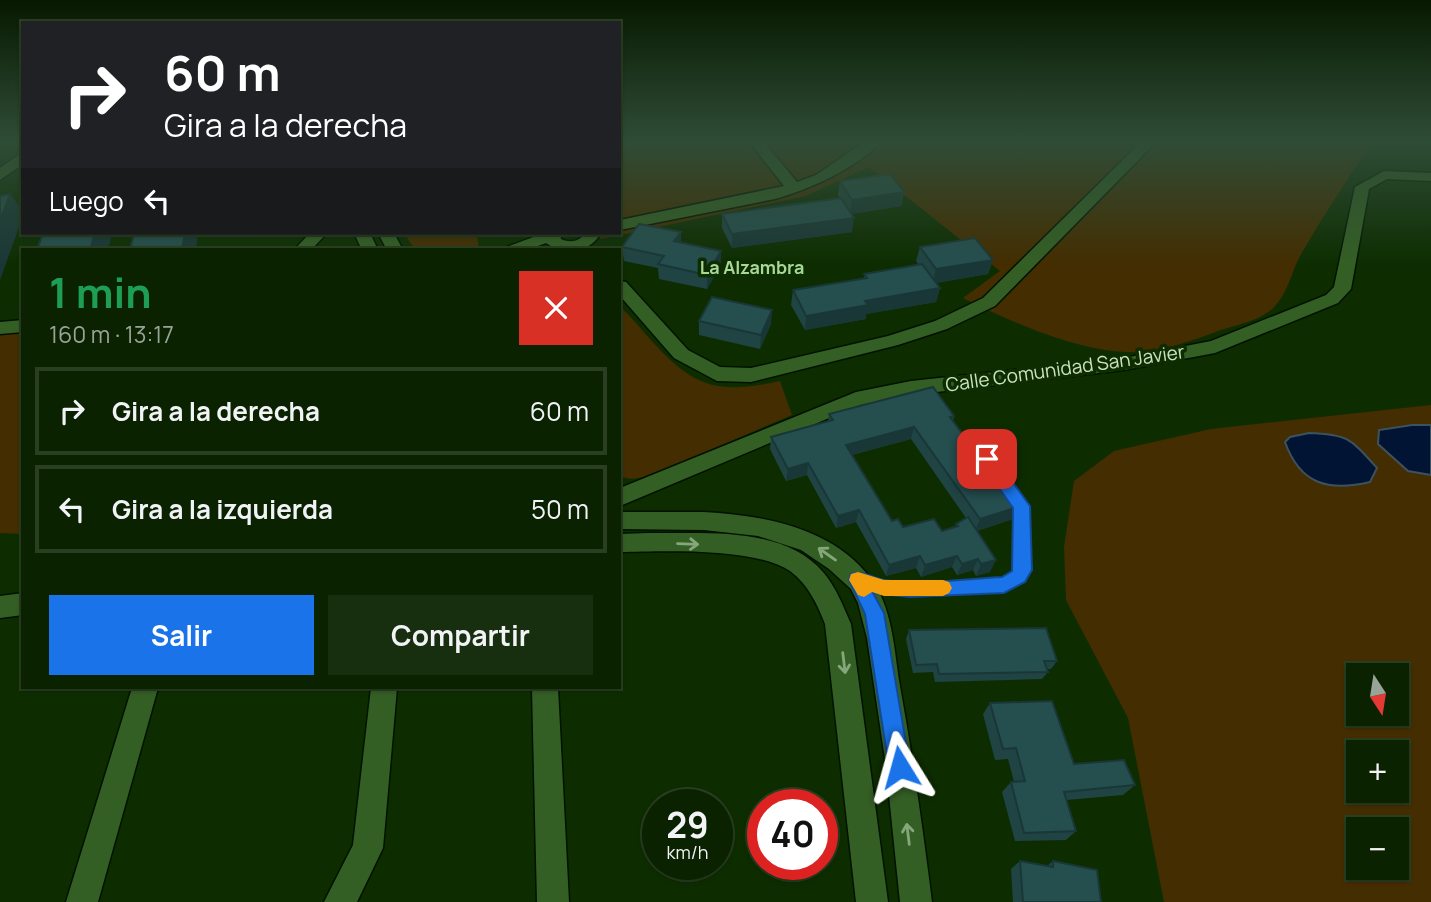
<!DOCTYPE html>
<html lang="es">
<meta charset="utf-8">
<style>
:root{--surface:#0a2200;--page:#182f0f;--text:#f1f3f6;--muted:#99a499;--line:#2a3f22;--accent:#1a73e8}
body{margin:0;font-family:Manrope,sans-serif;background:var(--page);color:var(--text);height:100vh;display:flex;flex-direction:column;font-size:26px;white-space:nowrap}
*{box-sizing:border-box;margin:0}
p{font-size:23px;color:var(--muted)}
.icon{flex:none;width:38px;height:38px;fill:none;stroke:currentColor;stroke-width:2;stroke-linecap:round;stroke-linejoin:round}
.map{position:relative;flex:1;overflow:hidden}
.side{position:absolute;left:21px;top:248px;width:600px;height:441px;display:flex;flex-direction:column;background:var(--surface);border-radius:0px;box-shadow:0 2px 5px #0004,0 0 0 2px var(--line)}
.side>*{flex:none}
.hud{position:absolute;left:21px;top:21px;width:600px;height:214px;border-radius:0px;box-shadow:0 2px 5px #0004,0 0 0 2px var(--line);background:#202124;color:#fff;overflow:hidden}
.needle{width:46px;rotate:168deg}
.controls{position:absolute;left:1346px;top:663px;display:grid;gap:14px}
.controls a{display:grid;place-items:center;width:63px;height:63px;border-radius:0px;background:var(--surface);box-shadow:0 2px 5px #0004,0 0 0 2px var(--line);font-size:35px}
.speed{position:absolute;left:642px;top:789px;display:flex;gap:14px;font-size:35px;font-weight:700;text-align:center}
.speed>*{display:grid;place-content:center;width:91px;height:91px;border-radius:50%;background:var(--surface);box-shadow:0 2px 5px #0004,0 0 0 2px var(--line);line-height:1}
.speed small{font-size:18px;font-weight:400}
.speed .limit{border:10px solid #d22;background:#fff;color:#111}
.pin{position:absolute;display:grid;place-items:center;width:60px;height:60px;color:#fff;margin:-30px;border-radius:14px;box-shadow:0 4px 10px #0006}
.me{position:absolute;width:77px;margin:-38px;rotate:352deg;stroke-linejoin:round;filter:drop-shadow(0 0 5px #0008)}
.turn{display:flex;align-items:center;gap:24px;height:147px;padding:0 28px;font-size:32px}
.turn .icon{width:91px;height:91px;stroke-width:2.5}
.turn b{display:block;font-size:49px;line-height:60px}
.then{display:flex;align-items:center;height:66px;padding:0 28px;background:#0003;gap:14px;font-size:26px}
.round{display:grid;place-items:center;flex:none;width:74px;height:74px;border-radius:0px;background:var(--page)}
.head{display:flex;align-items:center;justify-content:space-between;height:119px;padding:0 28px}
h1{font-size:42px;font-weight:700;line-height:52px;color:#1e9e55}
.primary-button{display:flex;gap:14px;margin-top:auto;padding:14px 28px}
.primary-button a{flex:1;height:80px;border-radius:0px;background:var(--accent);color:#fff;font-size:28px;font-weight:700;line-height:80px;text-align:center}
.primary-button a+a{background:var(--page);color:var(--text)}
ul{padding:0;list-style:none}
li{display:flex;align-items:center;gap:21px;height:88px;margin:0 14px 10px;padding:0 14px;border:4px solid var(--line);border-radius:0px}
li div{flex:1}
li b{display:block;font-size:26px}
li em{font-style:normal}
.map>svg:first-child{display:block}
</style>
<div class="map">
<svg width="1431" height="902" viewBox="0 0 1431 902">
<rect width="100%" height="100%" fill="#0d2d00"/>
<!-- green -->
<path fill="#442d00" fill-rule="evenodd" d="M620,140H1374C1348,178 1323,216 1300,256C1291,273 1288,293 1274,307C1262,320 1237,325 1221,330C1194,340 1167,350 1139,352C1084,355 1011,322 963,298L1000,271L869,167L806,196L601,239L593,233H620Z
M404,233H480L477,234L479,250H415Z
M620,307C630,315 640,328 649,338C693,387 715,395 780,381L792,415L652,475C641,478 630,481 620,476Z
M23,332V534L0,533V334Z
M1431,405V902H1164L1128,718L1066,600L1064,547L1074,481L1114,451L1211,429ZM1358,676H1396V714H1358ZM1358,752H1396V791H1358ZM1358,830H1396V868H1358Z"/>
<!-- water -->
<path fill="#011434" stroke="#3d525f" stroke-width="2" d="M1412,425H1431V475L1408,471L1378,444L1379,430Z
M1309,433C1348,434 1351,439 1377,468L1370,482C1328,492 1300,484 1285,442L1290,437Z"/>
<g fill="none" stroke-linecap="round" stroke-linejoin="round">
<defs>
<path id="service" d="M987,455L991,456L1027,506L1028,570L1023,581L1004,590L910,594L884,593L860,586L858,582L860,578L864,577L884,583L910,584L1003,580L1015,573L1016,570L1015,507L983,462L982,459L983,456Z"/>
<path id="minor" d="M748,140H762L797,182L816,175L867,140H883C857,168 811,189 775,199L620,230V220L784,186Z
M1143,140H1158L995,306L947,329L898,345L751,382L717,381L674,358L620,296V281L626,282L688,350L720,367L751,368L888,336L935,321L983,298Z
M23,152V164L0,180V168Z
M1384,171L1431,173V181L1387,179L1369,189L1351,289L1338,303L1215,353L1124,370L911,395L860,405L620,506V488L856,392L911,381L1124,358L1211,341L1326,295L1334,287L1355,187Z
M310,233H327L311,250H294Z
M544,233H560L561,239C570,243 579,242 585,233H601C590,253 564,256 546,243L527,250H505L507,247Z
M23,320V332L0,334V322Z
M23,593V615L0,618V596Z
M132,688H158L98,902H66Z
M371,688H397L383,848L357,902H324L353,845Z
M532,688H558L569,902H537Z"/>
<path id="tertiary" d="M354,233H370L378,250H362Z
M378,233H394L403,250H387Z
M704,512C761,515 830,527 868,575C893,605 894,650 900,686C913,758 923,830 932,902H900L886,766L867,638L858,603L851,589L829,569L801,550L758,536L704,530L620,529V513L622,512Z
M648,533C703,534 783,525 823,572C836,587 843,606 851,624L888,902H856L825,624C817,604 808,584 790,571C754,547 663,551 620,552V534Z"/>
</defs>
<!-- service casing -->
<use href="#service" stroke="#011300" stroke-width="4"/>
<!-- minor casing -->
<use href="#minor" stroke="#011300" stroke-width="3"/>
<!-- tertiary casing -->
<use href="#tertiary" stroke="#011300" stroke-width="3"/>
<!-- service -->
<use href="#service" fill="#345f24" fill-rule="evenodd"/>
<!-- minor -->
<use href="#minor" fill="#345f24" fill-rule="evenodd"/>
<!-- tertiary -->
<use href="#tertiary" fill="#345f24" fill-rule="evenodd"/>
</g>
<!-- wall -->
<path fill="#204344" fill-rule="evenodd" d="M840,181L902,206L851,214L852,232L732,248L722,228V214L840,198L838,195Z
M681,232V242L721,251V265L707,289L659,279L658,268L624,261L622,247Z
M920,247L993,260L988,274L936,283L940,288L936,302L866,314V319L805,330L791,305L793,290L864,279V274L919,265L916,261Z
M699,321L771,324L760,349L699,335Z
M829,414L954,416L953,420L1013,519L977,531L990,572L976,576L973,570L957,575L952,567L921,577L916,568L886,576L856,522L836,528L807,475L786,481L770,449L771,437L828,422ZM911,439L966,518L956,524L955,527L942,531L903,527L892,521L852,455Z
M909,630L1057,661L1051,669H1047L1048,672L1042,679L935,682L933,672L913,673L906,639Z
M990,703L1074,764L1135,785L1123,795L1067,800L1076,831L1066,840L1015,841L1002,792L1011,782H1014L1008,759L995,760L983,714Z
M1020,861L1047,866L1053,861L1101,902H1013L1011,869Z"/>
<!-- shaded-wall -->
<path fill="#1a3737" d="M904,192L902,206L850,214L852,200Z
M10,194L23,211V216L0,280V221Z
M854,218L852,232L732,248V234Z
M681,232V246L674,241Z
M95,233H112L108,250H90Z
M185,233H198L196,250H182Z
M721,251V265L707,289V275Z
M993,260L988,274L933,283L936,269Z
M940,288L936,302L866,314V319L805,330L806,316L865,301Z
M772,310L771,324L760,349L761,335Z
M914,427L911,439L843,457L846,445Z
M808,463L807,475L786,481L788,469Z
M1018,507L1013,519L975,531L980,519Z
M859,510L856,522L836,528L838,516Z
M920,556L916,568L886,576L889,565Z
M957,556L952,567L921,577L925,565Z
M978,559L973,570L957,575L962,564Z
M996,560L990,572L976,576L981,564Z"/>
<!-- building -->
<path fill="#254e4f" stroke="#1a3737" stroke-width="2" d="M890,174L904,192L852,200L840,181Z
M10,194L0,221V196Z
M841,198L854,218L732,234L722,214Z
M639,224L681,232L674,241L721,251L707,275L658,264L664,256L622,247Z
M43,233H95L90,250H37Z
M134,233H185L182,250H130Z
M975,238L993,260L936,269L920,247Z
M922,264L940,288L865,301L868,305L806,316L793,290L867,278L864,274Z
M712,297L772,310L761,335L699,321Z
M933,387L954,416L950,417L1018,507L980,519L914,427L846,445L892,521L898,519L903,527L934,519L942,531L958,526L956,524L968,517L996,560L981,564L978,559L962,564L957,556L925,565L920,556L889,565L859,510L838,516L808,463L788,469L771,437L833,420L829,414Z
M1046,628L1057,661H1044L1048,672L939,674L937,664L916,665L909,630Z
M1052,701L1074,764L1124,760L1135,785L1064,792L1076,831L1024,833L1011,782L1025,781L1016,748L1003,749L990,703Z
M1020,861L1053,867V861L1097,870L1101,902H1023Z"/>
<!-- one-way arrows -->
<defs><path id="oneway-shaft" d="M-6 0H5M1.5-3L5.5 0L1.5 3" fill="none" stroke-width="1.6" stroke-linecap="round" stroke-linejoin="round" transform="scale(1.75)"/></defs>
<g stroke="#86a77b">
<use href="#oneway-shaft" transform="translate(688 544) rotate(2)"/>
<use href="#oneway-shaft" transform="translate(827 554) rotate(-145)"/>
<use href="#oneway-shaft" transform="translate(844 663) rotate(83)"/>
<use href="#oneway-shaft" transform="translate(908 834) rotate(-97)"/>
</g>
<!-- sky -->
<linearGradient id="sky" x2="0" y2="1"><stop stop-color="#071900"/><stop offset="0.53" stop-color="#2f4c37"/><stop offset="1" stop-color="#2f4c37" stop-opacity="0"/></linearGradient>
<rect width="1431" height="266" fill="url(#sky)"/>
<!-- route -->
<path fill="#1a73e8" stroke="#114b97" stroke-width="2" d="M987,453L993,455L1030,506L1032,570L1025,582L1004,593L910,597L873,593L884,613L910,767L907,774L900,777L892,774L889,767L865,614L849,580L851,574C863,570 872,578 884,580C921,586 964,579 1002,577L1012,571L1013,508L979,459Z"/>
<!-- slow -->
<path fill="#f59e0b" d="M858,572L884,580H943L949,582L952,588L949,593L943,596H884L872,592L864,597L858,595L849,580L851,574Z"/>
<g text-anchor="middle" stroke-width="7" stroke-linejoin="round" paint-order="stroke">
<!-- far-neighbourhood labels -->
<g font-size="18" font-weight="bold" fill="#a7d898" stroke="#0d2d00">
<text x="752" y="274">La Alzambra</text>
</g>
<!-- street labels -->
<g font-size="19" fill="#cae2c2" stroke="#0d2d00">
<text transform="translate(1065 368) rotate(-8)" y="7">Calle Comunidad San Javier</text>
</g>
</g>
</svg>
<div class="controls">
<a><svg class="needle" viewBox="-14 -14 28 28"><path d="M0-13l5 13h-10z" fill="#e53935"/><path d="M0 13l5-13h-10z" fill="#99a499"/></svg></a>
<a>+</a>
<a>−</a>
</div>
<div class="speed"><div>29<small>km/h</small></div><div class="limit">40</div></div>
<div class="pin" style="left:987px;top:459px;background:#d93025"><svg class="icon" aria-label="arrive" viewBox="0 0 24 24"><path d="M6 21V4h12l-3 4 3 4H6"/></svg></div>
<svg class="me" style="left:900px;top:767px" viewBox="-20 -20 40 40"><path d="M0-17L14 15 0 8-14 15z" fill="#1a73e8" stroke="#fff" stroke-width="4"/></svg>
<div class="hud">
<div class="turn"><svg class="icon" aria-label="right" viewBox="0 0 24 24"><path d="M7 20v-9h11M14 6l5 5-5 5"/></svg><div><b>60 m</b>Gira a la derecha</div></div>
<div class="then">Luego<svg class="icon" aria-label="left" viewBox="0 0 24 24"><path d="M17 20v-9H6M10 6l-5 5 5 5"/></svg></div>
</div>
<section class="side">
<div class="head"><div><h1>1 min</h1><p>160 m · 13:17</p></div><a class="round" style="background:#d93025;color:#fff"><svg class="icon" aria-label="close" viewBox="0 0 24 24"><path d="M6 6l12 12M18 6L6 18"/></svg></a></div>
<ul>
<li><svg class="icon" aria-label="right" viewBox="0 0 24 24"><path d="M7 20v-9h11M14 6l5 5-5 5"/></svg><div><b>Gira a la derecha</b></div><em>60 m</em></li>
<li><svg class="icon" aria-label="left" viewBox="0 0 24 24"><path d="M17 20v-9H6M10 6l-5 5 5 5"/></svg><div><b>Gira a la izquierda</b></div><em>50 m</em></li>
</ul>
<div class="primary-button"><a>Salir</a><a>Compartir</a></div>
</section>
</div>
